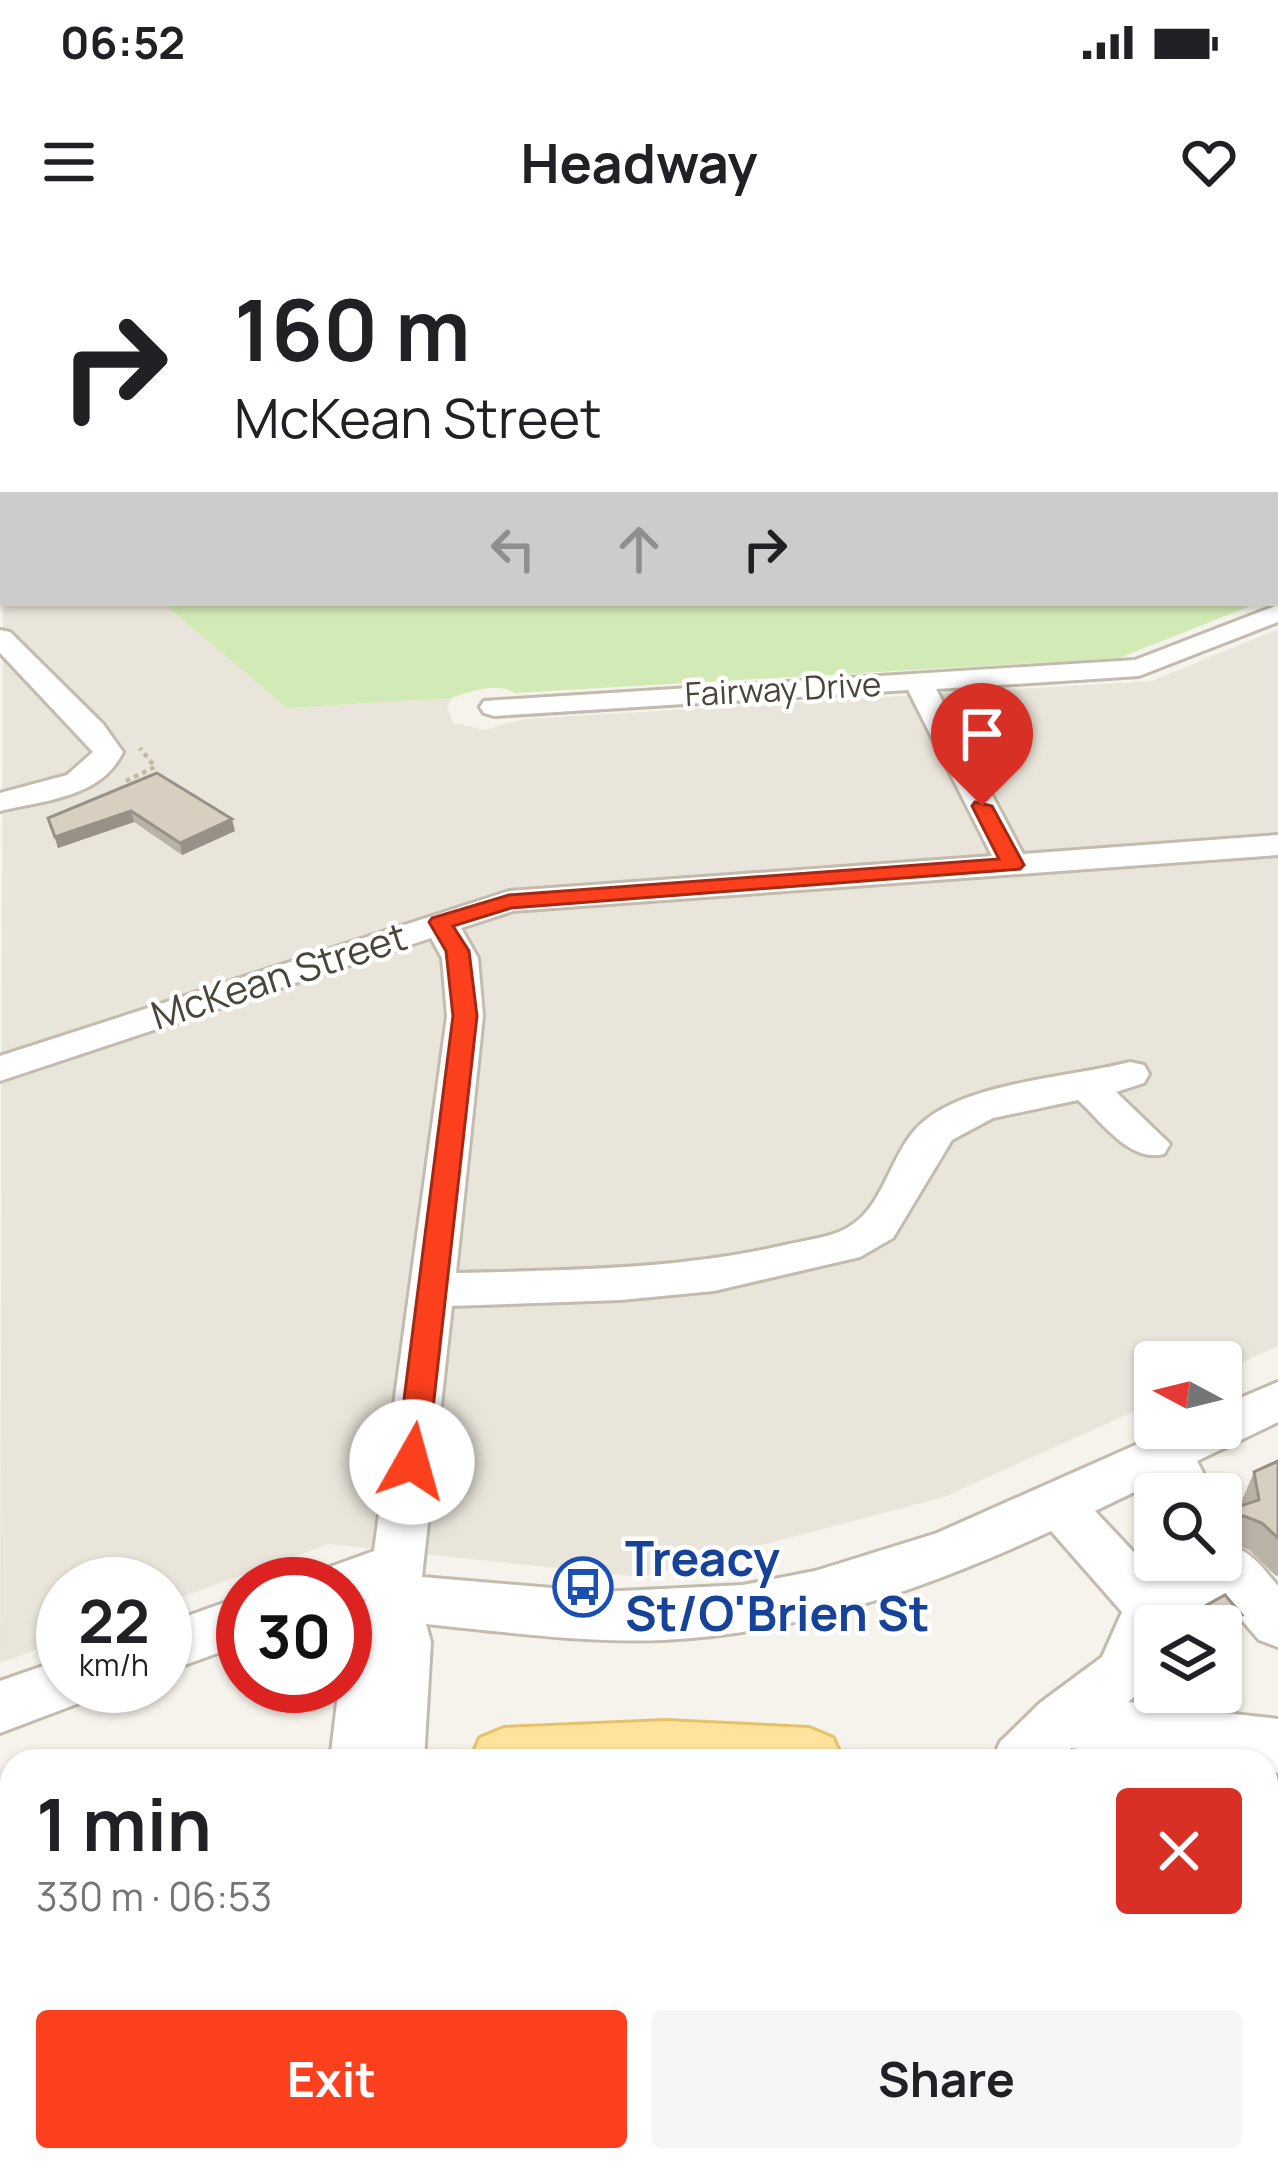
<!DOCTYPE html>
<meta charset="utf-8">
<style>
:root{--surface:#fff;--page:#f6f6f6;--text:#202124;--muted:#757577;--accent:#fc3f1d}
body{margin:0;font-family:Manrope,sans-serif;background:var(--page);color:var(--text);height:100vh;display:flex;flex-direction:column;font-size:45px;white-space:nowrap}
*{box-sizing:border-box;margin:0}
p{font-size:39px;color:var(--muted)}
.icon{flex:none;width:66px;height:66px;fill:none;stroke:currentColor;stroke-width:2;stroke-linecap:round;stroke-linejoin:round}
.map{position:relative;flex:1;overflow:hidden}
.panel{position:absolute;left:0px;top:1509px;width:1278px;height:423px;display:flex;flex-direction:column;background:var(--surface);border-radius:36px 36px 0 0;box-shadow:0 3px 9px #0004}
.panel>*{flex:none}
.top-card{position:absolute;left:0px;top:0px;width:1278px;height:366px;box-shadow:0 3px 9px #0004;background:#fff;color:var(--text);overflow:hidden}
.needle{width:78px;rotate:277deg}
.controls{position:absolute;left:1134px;top:1101px;display:grid;gap:24px}
.controls a{display:grid;place-items:center;width:108px;height:108px;border-radius:12px;background:var(--surface);box-shadow:0 3px 9px #0004;font-size:60px}
.speed{position:absolute;left:36px;top:1317px;display:flex;gap:24px;font-size:60px;font-weight:700;text-align:center}
.speed>*{display:grid;place-content:center;width:156px;height:156px;border-radius:50%;background:var(--surface);box-shadow:0 3px 9px #0004;line-height:1}
.speed small{font-size:30px;font-weight:400}
.speed .limit{border:18px solid #d22;background:#fff;color:#111}
.pin{position:absolute;display:grid;place-items:center;width:102px;height:102px;color:#fff;margin:-123px -51px;border-radius:50% 50% 50% 0;rotate:-45deg;box-shadow:0 0 12px #0007}
.pin .icon{rotate:45deg}
.me{position:absolute;width:132px;margin:-66px;rotate:7deg;stroke-linejoin:round;filter:drop-shadow(0 0 9px #0008)}
.turn{display:flex;align-items:center;gap:42px;height:252px;padding:0 36px;font-size:54px}
.turn .icon{width:156px;height:156px;stroke-width:2.5}
.turn b{display:block;font-size:84px;line-height:102px}
.lanes{display:flex;align-items:center;height:114px;padding:0 36px;background:#0003;justify-content:center;gap:60px;direction:ltr}
.lanes .off{opacity:.35}
.round{display:grid;place-items:center;flex:none;width:126px;height:126px;border-radius:12px;background:var(--page)}
.head{display:flex;align-items:center;justify-content:space-between;height:204px;padding:0 36px}
h1{font-size:72px;font-weight:700;line-height:90px}
.cta{display:flex;gap:24px;margin-top:auto;padding:24px 36px}
.cta a{flex:1;height:138px;border-radius:12px;background:var(--accent);color:#fff;font-size:48px;font-weight:700;line-height:138px;text-align:center}
.cta a+a{background:var(--page);color:var(--text)}
.status{display:flex;justify-content:space-between;align-items:center;height:84px;padding:0 60px;background:var(--surface);direction:ltr}
.status svg{height:33px;fill:currentColor}
header{display:flex;justify-content:space-between;align-items:center;height:156px;padding:0 36px;background:var(--surface);font-size:54px;font-weight:700}
.map>svg:first-child{display:block}
</style>
<div class="status"><b>06:52</b><svg viewBox="0 0 49 12"><path d="M0 12V9h3v3zM5 12V6h3v6zM10 12V3h3v9zM15 12V0h3v12zM26 1h20v11H26zM47 4h2v5h-2z"/></svg></div>
<header><svg class="icon" aria-label="menu" viewBox="0 0 24 24"><path d="M4 6h16M4 12h16M4 18h16"/></svg>Headway<svg class="icon" aria-label="heart" viewBox="0 0 24 24"><path d="M12 20l-8-8c-3-5 5-10 8-4 3-6 11-1 8 4z"/></svg></header>
<div class="map">
<svg width="1278" height="1931" viewBox="0 0 1278 1931">
<rect width="100%" height="100%" fill="#f6f3ec"/>
<!-- residential -->
<path fill="#eae5da" d="M3,309V363H163L287,468L452,458L447,468L454,483L484,490L524,479L1152,441L1278,389V1106L1221,1132V1122H1155V1162L944,1257L641,1337L329,1304L165,1363V1344H63V1400L0,1423Z"/>
<!-- green -->
<path fill="#d2eab5" d="M0,0H914L924,3H3L0,310Z
M163,363H1258L1119,418L515,453C496,442 472,451 452,458L287,468Z"/>
<g fill="none" stroke-linecap="round" stroke-linejoin="round">
<defs>
<path id="minor" d="M1278,365V382L1139,436L936,449L1023,614L1278,595V615L513,671L461,688L478,718L483,776L456,1033C566,1030 677,1030 785,1005C805,1000 829,998 847,988C882,969 889,920 914,891C955,842 1070,838 1130,822L1144,825L1149,834L1144,843L1116,852L1170,904L1164,914C1130,923 1102,882 1078,860L993,878L952,900L893,998L860,1017L714,1051L620,1060L452,1066L422,1337L600,1352L743,1345L815,1331L937,1293L1174,1188H1221V1166L1278,1142V1182L1197,1221L1214,1254H1164L1157,1241L1095,1271L1158,1338L1195,1320H1221V1308C1247,1303 1262,1328 1278,1346V1407L1259,1400L1222,1357L1169,1386H1155C1155,1416 1153,1443 1128,1462L1278,1479V1533L1266,1531V1521H1178L1071,1508L1059,1521H992L1000,1502L1040,1463L1102,1417L1122,1372L1051,1291C930,1347 798,1394 664,1400C585,1403 505,1392 426,1384L431,1402L424,1521H330L339,1446H345V1402L366,1359L345,1367V1344H319L327,1328L374,1311L447,776L442,718L431,698L0,841V816L509,651L992,616L908,450L494,476L484,473L480,467L484,461L1135,420Z
M0,390L10,392L103,484L123,512C101,558 45,560 0,571V553L67,535L93,512L0,413Z
M243,1356V1404L165,1432V1384Z
M63,1419V1446H89L82,1462L0,1493V1441Z
M1266,1685L1278,1686V1748L1266,1747Z"/>
<path id="major" d="M666,1481L809,1488L833,1498L843,1521H470L480,1498L504,1488Z
M1266,1538L1278,1539V1658L1266,1657Z
M12,1572V1700L0,1704V1576Z"/>
</defs>
<!-- minor casing -->
<use href="#minor" stroke="#c2bbae" stroke-width="6"/>
<!-- major casing -->
<use href="#major" stroke="#e6c16a" stroke-width="6"/>
<!-- path-far1 -->
<path stroke="#c4b79f" stroke-width="4.5" stroke-dasharray="4.5 4.5" stroke-linecap="butt" d="M126,541L155,527L140,508"/>
<!-- path -->
<path stroke="#c4b79f" stroke-width="9" stroke-dasharray="9 9" stroke-linecap="butt" d="M0,1734L12,1733
M1266,1809L1278,1810"/>
<!-- minor -->
<use href="#minor" fill="#fff" fill-rule="evenodd"/>
<!-- major -->
<use href="#major" fill="#ffe39c" fill-rule="evenodd"/>
</g>
<!-- wall -->
<path fill="#bab2a6" d="M157,533L235,591L182,615L134,582L58,608L48,578Z
M1278,1221V1335L1276,1336L1249,1310L1231,1303L1221,1306V1272L1242,1265V1260L1254,1232Z
M1155,1286V1320H1185L1159,1333L1142,1314L1152,1287Z
M1242,1375L1238,1382L1221,1391V1386H1186L1183,1383L1187,1376Z
M1021,1920H1266L1278,1931H1021Z"/>
<!-- shaded-wall -->
<path fill="#979187" d="M131,571L134,582L58,608L55,597Z
M232,579L235,591L182,615L180,603Z
M1164,1320H1185L1159,1333Z
M1242,1375L1238,1382L1221,1391V1386H1219Z"/>
<!-- building -->
<path fill="#d8cfc1" stroke="#979187" stroke-width="3" d="M157,533L232,579L180,603L131,571L55,597L48,578Z
M1278,1221V1298L1262,1283L1244,1276L1230,1278L1229,1289H1221V1272L1259,1260L1254,1232Z
M1225,1355L1242,1375L1219,1386H1195L1187,1376Z
M1266,1897L1278,1899V1931H1034V1920H1266Z"/>
<!-- route -->
<path fill="#fc3f1d" stroke="#a42913" stroke-width="3" d="M975,562L992,566L1024,625L1020,629L511,668L453,686L469,711L477,776L427,1222L423,1231L412,1235L400,1231L396,1222L453,776L446,711L429,682L432,678L509,655L999,619L972,566Z"/>
<!-- icons -->
<defs>
<symbol id="bus-ring" viewBox="-11 -11 22 22"><circle r="9.5" fill="#fff" stroke="#1a4fb4" stroke-width="1.5"/><path d="M-5-6H5V4H4V6H2V4H-2V6H-4V4H-5ZM-3.5-4V0h7V-4ZM-3.5 1.2v1.5H-2V1.2ZM2 1.2v1.5H3.5V1.2Z" fill="#1a4fb4"/></symbol>
</defs>
<g fill-rule="evenodd">
<use href="#bus-ring" x="550" y="1314" width="66" height="66"/>
</g>
<g text-anchor="middle" stroke-width="9" stroke-linejoin="round" paint-order="stroke">
<!-- far-street labels -->
<g font-size="33" fill="#4b4439" stroke="#fff">
<text transform="translate(783 449) rotate(-3)" y="12">Fairway Drive</text>
</g>
<!-- street labels -->
<g font-size="39" fill="#4b4439" stroke="#fff">
<text transform="translate(279 736) rotate(-18)" y="14">McKean Street</text>
</g>
<!-- near-transit labels -->
<g font-size="48" font-weight="bold" fill="#164399" stroke="#fff" text-anchor="start">
<text x="625" y="1336">Treacy<tspan x="625" dy="55">St/O'Brien St</tspan></text>
</g>
</g>
</svg>
<div class="controls">
<a><svg class="needle" viewBox="-14 -14 28 28"><path d="M0-13l5 13h-10z" fill="#e53935"/><path d="M0 13l5-13h-10z" fill="#757577"/></svg></a>
<a><svg class="icon" aria-label="search" viewBox="0 0 24 24"><circle cx="10" cy="10" r="6"/><path d="M15 15l6 6"/></svg></a>
<a><svg class="icon" aria-label="layers" viewBox="0 0 24 24"><path d="M12 4l9 5-9 5-9-5zM3 14l9 5 9-5"/></svg></a>
</div>
<div class="speed"><div>22<small>km/h</small></div><div class="limit">30</div></div>
<div class="pin" style="left:982px;top:566px;background:#d93025"><svg class="icon" aria-label="arrive" viewBox="0 0 24 24"><path d="M6 21V4h12l-3 4 3 4H6"/></svg></div>
<svg class="me" style="left:412px;top:1222px" viewBox="-20 -20 40 40"><circle r="19" fill="#fff"/><path d="M0-13L10 11 0 6-10 11z" fill="#fc3f1d"/></svg>
<div class="top-card">
<div class="turn"><svg class="icon" aria-label="right" viewBox="0 0 24 24"><path d="M7 20v-9h11M14 6l5 5-5 5"/></svg><div><b>160 m</b>McKean Street</div></div>
<div class="lanes"><svg class="icon off" aria-label="left" viewBox="0 0 24 24"><path d="M17 20v-9H6M10 6l-5 5 5 5"/></svg><svg class="icon off" aria-label="ahead" viewBox="0 0 24 24"><path d="M12 20V5M6 11l6-6 6 6"/></svg><svg class="icon" aria-label="right" viewBox="0 0 24 24"><path d="M7 20v-9h11M14 6l5 5-5 5"/></svg></div>
</div>
<section class="panel">
<div class="head"><div><h1>1 min</h1><p>330 m · 06:53</p></div><a class="round" style="background:#d93025;color:#fff"><svg class="icon" aria-label="close" viewBox="0 0 24 24"><path d="M6 6l12 12M18 6L6 18"/></svg></a></div>
<div class="cta"><a>Exit</a><a>Share</a></div>
</section>
</div>
